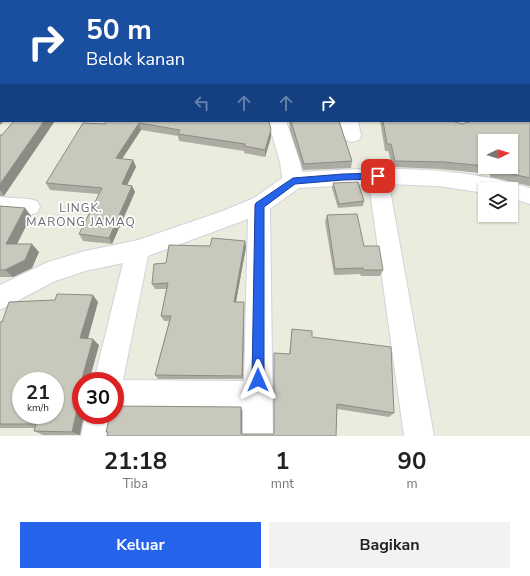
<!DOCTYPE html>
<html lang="id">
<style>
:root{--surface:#fff;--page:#f2f2f2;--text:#222;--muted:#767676;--accent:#2563eb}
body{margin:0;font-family:"Nunito Sans",sans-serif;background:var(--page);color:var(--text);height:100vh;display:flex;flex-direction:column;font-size:15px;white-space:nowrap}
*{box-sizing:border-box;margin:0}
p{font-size:13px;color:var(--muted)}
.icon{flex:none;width:22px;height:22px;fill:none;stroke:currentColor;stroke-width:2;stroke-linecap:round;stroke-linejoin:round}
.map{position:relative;height:436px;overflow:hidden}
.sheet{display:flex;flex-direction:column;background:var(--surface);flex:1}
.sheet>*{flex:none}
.hud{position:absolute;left:0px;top:0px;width:530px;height:122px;box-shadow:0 1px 3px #0004;background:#1a4fa0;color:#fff;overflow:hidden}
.needle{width:26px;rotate:85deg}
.controls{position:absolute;left:478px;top:134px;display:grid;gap:8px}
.controls a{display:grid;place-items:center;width:40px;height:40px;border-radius:0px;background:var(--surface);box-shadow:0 1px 3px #0004;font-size:20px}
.speed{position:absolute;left:12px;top:372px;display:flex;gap:8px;font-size:20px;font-weight:700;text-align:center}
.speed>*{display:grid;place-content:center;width:52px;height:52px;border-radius:50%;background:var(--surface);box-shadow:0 1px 3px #0004;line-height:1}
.speed small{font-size:10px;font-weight:400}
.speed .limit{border:6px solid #d22;background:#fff;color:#111}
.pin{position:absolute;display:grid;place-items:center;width:34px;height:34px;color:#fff;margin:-17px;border-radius:8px;box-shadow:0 2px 6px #0006}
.me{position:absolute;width:44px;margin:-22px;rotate:0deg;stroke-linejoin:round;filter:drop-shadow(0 0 3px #0008)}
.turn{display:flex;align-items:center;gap:14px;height:84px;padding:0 20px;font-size:18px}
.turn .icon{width:52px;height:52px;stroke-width:2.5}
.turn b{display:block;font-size:28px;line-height:34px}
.lanes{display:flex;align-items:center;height:38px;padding:0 20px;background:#0003;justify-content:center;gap:20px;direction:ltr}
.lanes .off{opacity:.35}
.eta{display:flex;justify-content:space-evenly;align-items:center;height:68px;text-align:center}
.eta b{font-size:24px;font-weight:700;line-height:28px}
.primary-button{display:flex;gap:8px;margin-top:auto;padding:8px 20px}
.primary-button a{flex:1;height:46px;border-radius:0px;background:var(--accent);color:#fff;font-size:16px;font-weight:700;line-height:46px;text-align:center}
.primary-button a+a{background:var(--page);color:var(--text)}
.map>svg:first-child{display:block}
</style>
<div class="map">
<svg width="530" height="436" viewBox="0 0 530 436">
<rect width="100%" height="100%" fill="#ececde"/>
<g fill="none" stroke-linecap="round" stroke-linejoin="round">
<defs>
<path id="street" d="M168,0H182L167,1Z
M280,0H294V1H280Z
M268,121H286L300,162L302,172C378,167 456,165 530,188V204L511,198V189H485V193L438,186L389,184L434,436H404L369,184L299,188L270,209L273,436H243V410L115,409V381H94L123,263L85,271L55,281L0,310V285L48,262L85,251L138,240L220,212L254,198L282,178L280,162ZM248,219L244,381L123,380L148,256Z
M340,121H358L361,136L359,140L352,142L345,140L343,136Z
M0,197L29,199L37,201L40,207L37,213L29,215L0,213Z
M85,415H115L111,436H81Z"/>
<path id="primary" d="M529,20H530V28H529Z"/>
</defs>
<!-- street casing -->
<use href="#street" stroke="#d1d2da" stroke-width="2"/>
<!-- primary casing -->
<use href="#primary" stroke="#fff044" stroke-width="2"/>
<!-- street -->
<use href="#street" fill="#fff" fill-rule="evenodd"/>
<!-- primary -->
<use href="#primary" fill="#fbffa0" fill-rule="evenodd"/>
</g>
<!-- wall -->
<path fill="#adaca3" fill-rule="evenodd" d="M527,0H530V7L529,5V1H528Z
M530,26V186L490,177V174L440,169L393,167L388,151H385L380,121H455V122L462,124L469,123V121H529ZM485,141L511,167H485Z
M107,121L271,130V137L265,157L244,153V151L179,141L178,136L141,130L122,159L133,160L136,167L127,185L132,186L135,192L112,244L83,241L79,234L99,194L50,190L46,183Z
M289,121H339L352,161L351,168L303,170L290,130Z
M0,135L4,196H0Z
M333,183L364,201L363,206L338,208L332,188Z
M0,206L25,208L31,216L17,244L39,252L32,268L13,277H0Z
M327,215L364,246L383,270L380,276H361L360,274L334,275L325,222Z
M245,241L246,247L236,302L244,307L243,379H158L155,375L169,321H164L161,316L166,289H155L152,284L166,263L210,246Z
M98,302L88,339L99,345L89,381H81V415L80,435H43L34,431L35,428H0V322Z
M292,329L312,337L394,413L389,417L337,409L336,436L108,433L106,432L241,407L242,411V434H274V353L289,354Z"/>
<!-- shaded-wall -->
<path fill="#8d8c84" d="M0,8L1,10V17L0,18Z
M0,112L1,114V121H4L0,125Z
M44,121H55L4,196L0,190V184Z
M139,123L141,130L118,165L116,158Z
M271,130V137L265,157V150Z
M133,160L136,167L124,191L122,184Z
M132,186L135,192L112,244L109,238Z
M25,208L31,216L13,252L6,244Z
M245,241L246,247L235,307L234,302Z
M32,244L39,252L32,268L13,277L5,270Z
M93,295L98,302L86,345L80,338Z
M244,302V307L243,379L242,376Z
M93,339L99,345L89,381H81V383V382Z
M241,407L242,411V436L241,434Z
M77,410L81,412V415H84L80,435L72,432Z"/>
<!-- building -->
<path fill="#c9c8bd" stroke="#8d8c84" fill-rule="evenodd" d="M0,0H29V1H1V7H0Z
M196,0H255L262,1H195Z
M292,0H492L493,1H292Z
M529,26H530V178L495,170L494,167H511V141H485V166L444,162L395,161L391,144H387L383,121H455V122L462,124L469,122L470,121H529Z
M0,64L1,65V111H0Z
M14,121H44L0,184V135H2Z
M107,121H269L271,130L265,150L244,146L245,144L178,134L180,130L139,123L116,158L133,160L122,184L132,186L109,238L79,234L102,188L46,183L83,123L105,124Z
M291,121H339L352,161L304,164Z
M358,182L364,201L339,204L333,183Z
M0,206L25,208L6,244H32L25,260L5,270H0Z
M357,214L364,246H379L383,270H363V268L335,269L327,215Z
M212,238L245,241L234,302H244L242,376L155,375L171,316H161L168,283L152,284L154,264L166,263L169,245L210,246Z
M57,294L93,295L80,338L93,339L81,382V409L77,410L72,432L34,431L36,424H0V322H2L9,302L55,300ZM21,381H55V415H21Z
M292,329L312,331V337L391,347L394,413L337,404L336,436H107L108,432H106L110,415H115V406L241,407V434H274V353L290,354Z"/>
<!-- route -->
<path fill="#2563eb" stroke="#184099" d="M378,173L383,176L378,179L343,180L295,184L264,207V380L262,384L258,386L254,384L252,380L255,205L256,203L293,178L343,174Z"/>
<g text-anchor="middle" stroke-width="3.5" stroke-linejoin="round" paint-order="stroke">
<!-- neighbourhood labels -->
<g font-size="12" letter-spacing="1" fill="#686b73" stroke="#fff">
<text x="81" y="212">LINGK.<tspan x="81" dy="14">MARONG JAMAQ</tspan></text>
</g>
</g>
</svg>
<div class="controls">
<a><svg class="needle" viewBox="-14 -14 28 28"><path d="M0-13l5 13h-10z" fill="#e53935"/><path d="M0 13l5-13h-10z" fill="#767676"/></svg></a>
<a><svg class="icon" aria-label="layers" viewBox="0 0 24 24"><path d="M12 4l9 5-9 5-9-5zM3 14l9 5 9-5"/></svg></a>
</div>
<div class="speed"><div>21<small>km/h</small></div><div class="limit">30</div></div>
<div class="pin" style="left:378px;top:176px;background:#d93025"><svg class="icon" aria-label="arrive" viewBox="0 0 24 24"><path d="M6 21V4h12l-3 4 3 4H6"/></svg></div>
<svg class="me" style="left:258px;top:380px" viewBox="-20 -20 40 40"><path d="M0-17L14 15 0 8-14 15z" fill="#2563eb" stroke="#fff" stroke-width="4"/></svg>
<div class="hud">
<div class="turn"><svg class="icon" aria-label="right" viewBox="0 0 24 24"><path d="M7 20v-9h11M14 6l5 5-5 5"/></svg><div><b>50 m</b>Belok kanan</div></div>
<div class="lanes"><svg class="icon off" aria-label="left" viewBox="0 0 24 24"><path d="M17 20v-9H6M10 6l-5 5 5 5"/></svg><svg class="icon off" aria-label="ahead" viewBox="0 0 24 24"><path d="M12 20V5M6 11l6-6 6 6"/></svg><svg class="icon off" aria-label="ahead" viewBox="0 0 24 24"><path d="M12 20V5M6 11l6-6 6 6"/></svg><svg class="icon" aria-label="right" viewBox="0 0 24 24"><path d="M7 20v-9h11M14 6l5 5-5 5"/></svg></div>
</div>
</div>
<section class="sheet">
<div class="eta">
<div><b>21:18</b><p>Tiba</p></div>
<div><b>1</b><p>mnt</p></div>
<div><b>90</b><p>m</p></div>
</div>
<div class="primary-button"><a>Keluar</a><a>Bagikan</a></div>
</section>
